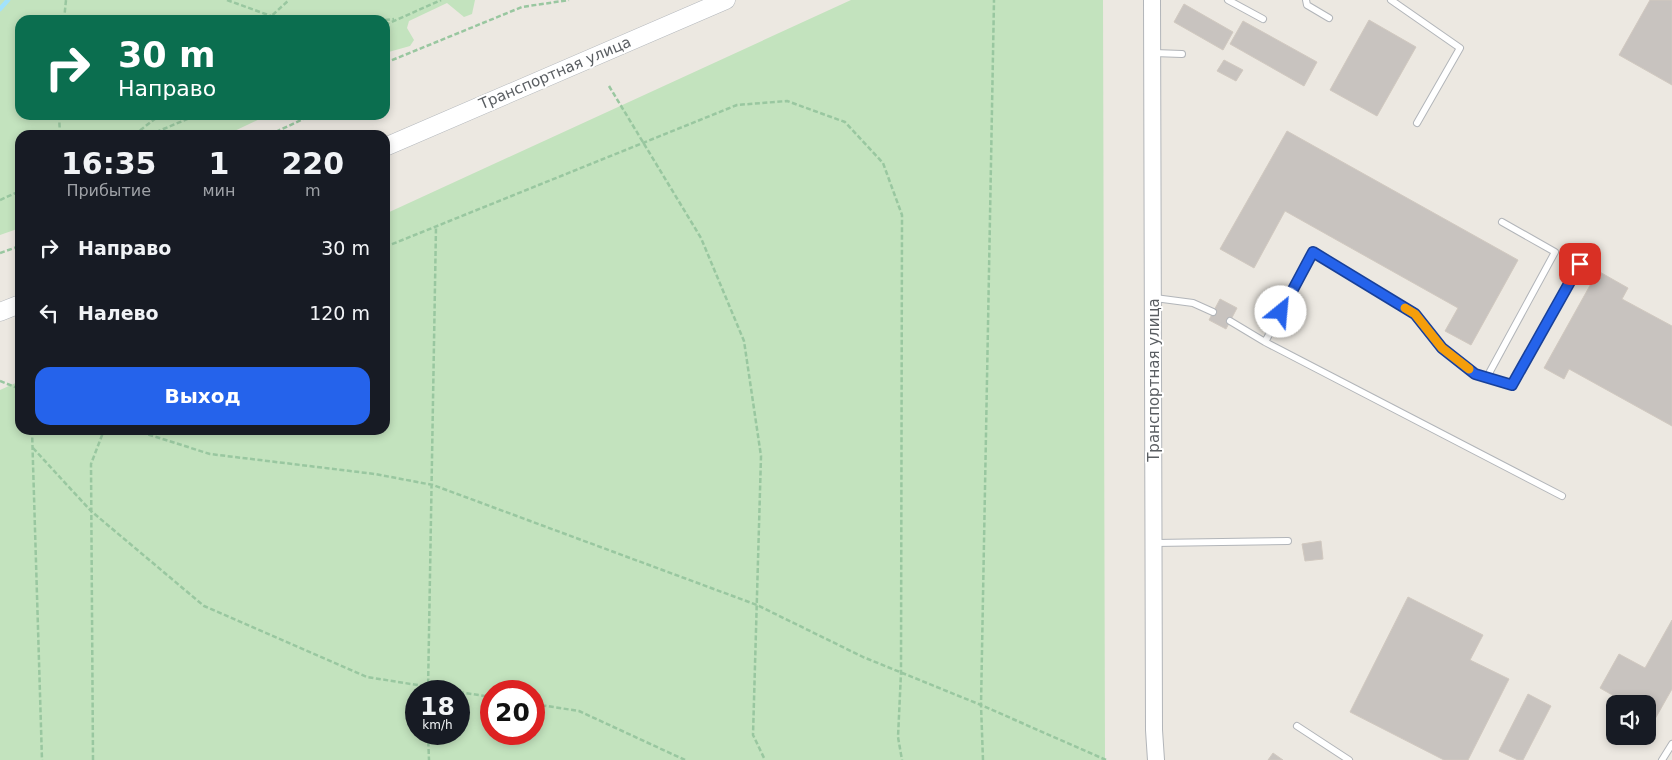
<!DOCTYPE html>
<html lang="ru">
<meta charset="utf-8">
<style>
:root{--surface:#171b24;--page:#20242c;--text:#f1f3f6;--muted:#9ea1a6;--accent:#2563eb}
body{margin:0;font-family:"DejaVu Sans",sans-serif;background:var(--page);color:var(--text);height:100vh;display:flex;flex-direction:column;font-size:19px;white-space:nowrap}
*{box-sizing:border-box;margin:0}
p{font-size:16px;color:var(--muted)}
.icon{flex:none;width:28px;height:28px;fill:none;stroke:currentColor;stroke-width:2;stroke-linecap:round;stroke-linejoin:round}
.map{position:relative;flex:1;overflow:hidden}
.sheet{position:absolute;left:15px;top:130px;width:375px;height:305px;display:flex;flex-direction:column;background:var(--surface);border-radius:15px;box-shadow:0 2px 8px #0003}
.sheet>*{flex:none}
.guide{position:absolute;left:15px;top:15px;width:375px;height:105px;border-radius:15px;box-shadow:0 2px 8px #0003;background:#0b6e4f;color:#fff;overflow:hidden}
.buttons{position:absolute;left:1606px;top:695px;display:grid;gap:10px}
.buttons a{display:grid;place-items:center;width:50px;height:50px;border-radius:10px;background:var(--surface);box-shadow:0 2px 8px #0003;font-size:25px}
.speed{position:absolute;left:405px;top:680px;display:flex;gap:10px;font-size:25px;font-weight:700;text-align:center}
.speed>*{display:grid;place-content:center;width:65px;height:65px;border-radius:50%;background:var(--surface);box-shadow:0 2px 8px #0003;line-height:1}
.speed small{font-size:12px;font-weight:400}
.speed .limit{border:8px solid #d22;background:#fff;color:#111}
.pin{position:absolute;display:grid;place-items:center;width:42px;height:42px;color:#fff;margin:-21px;border-radius:10px;box-shadow:0 2px 8px #0006}
.me{position:absolute;width:55px;margin:-28px;rotate:28deg;stroke-linejoin:round;filter:drop-shadow(0 0 4px #0008)}
.turn{display:flex;align-items:center;gap:18px;height:105px;padding:0 20px;font-size:22px}
.turn .icon{width:65px;height:65px;stroke-width:2.5}
.turn b{display:block;font-size:35px;line-height:42px}
.eta{display:flex;justify-content:space-evenly;align-items:center;height:85px;text-align:center}
.eta b{font-size:30px;font-weight:700;line-height:35px}
.cta{display:flex;gap:10px;margin-top:auto;padding:10px 20px}
.cta a{flex:1;height:58px;border-radius:15px;background:var(--accent);color:#fff;font-size:20px;font-weight:700;line-height:58px;text-align:center}
ul{padding:0;list-style:none}
li{display:flex;align-items:center;gap:15px;height:65px;padding:0 20px}
li div{flex:1}
li b{display:block;font-size:19px}
li em{font-style:normal}
.map>svg:first-child{display:block}
</style>
<div class="map">
<svg width="1672" height="760" viewBox="0 0 1672 760">
<rect width="100%" height="100%" fill="#ece8e1"/>
<!-- green -->
<path fill="#c3e3be" fill-rule="evenodd" d="M0,0H475L472,14L464,17L447,3L409,21L407,28L414,40L410,46L385,53V20H20V115H268L226,135H20V228L0,235Z
M851,0H1103L1105,760H0V390L20,381V430H385V214ZM416,691H459V734H416ZM534,691V734H491V691Z"/>
<g fill="none" stroke-linecap="round" stroke-linejoin="round">
<!-- stream -->
<path stroke="#a2e2fc" stroke-width="4.5" d="M0,9L8,0"/>
</g>
<!-- building -->
<path fill="#c8c3bf" stroke="#d1c9c0" d="M1650,0H1672V85L1619,55Z
M1184,4L1233,32L1223,50L1174,22Z
M1369,20L1416,47L1377,116L1330,90Z
M1243,21L1317,62L1304,86L1230,44Z
M1224,60L1243,70L1236,81L1217,71Z
M1287,131L1518,260L1471,345L1445,331L1458,308L1285,211L1254,268L1220,249Z
M1598,271L1628,288L1622,299L1672,326V426L1569,369L1564,379L1544,368Z
M1220,299L1237,308L1226,329L1209,320Z
M1321,541L1323,559L1305,561L1302,544Z
M1408,597L1483,635L1470,660L1509,679L1468,760H1444L1350,712Z
M1672,620V689L1655,719L1648,715V704H1628L1600,688L1619,654L1645,668Z
M1528,694L1551,706L1523,760H1518L1499,751Z
M1273,753L1283,760H1268Z"/>
<g fill="none" stroke-linecap="round" stroke-linejoin="round">
<defs>
<path id="service" d="M1228,0L1263,19
M1306,0L1307,5L1329,18
M1391,0L1460,48L1417,123
M1154,53L1182,54
M1155,298L1193,303L1213,312
M1230,321L1265,342L1562,496
M1265,342L1313,252L1415,314L1442,348L1475,374L1512,385L1580,264
M1487,377L1555,252L1502,222
M1155,543L1288,541
M1297,726L1349,760
M1662,760L1672,744"/>
<path id="tertiary" d="M1152,0L1154,730L1156,760"/>
<path id="secondary" d="M385,147L726,0
M0,312L20,304"/>
</defs>
<!-- service casing -->
<use href="#service" stroke="#b2b5b9" stroke-width="8"/>
<!-- tertiary casing -->
<use href="#tertiary" stroke="#b2b5b9" stroke-width="18"/>
<!-- secondary casing -->
<use href="#secondary" stroke="#b3b7bc" stroke-width="19"/>
<!-- path -->
<path stroke="#99c7a0" stroke-width="2.5" stroke-dasharray="5 2.5" stroke-linecap="butt" d="M227,0L271,16L294,20
M64,20L66,0
M267,20L289,0
M385,20L394,19
M385,25L441,0
M385,63L522,7L569,0
M609,86L701,238L744,341L761,456L753,735L765,760
M59,115L60,135
M134,135L160,115
M149,135L197,115
M269,135L312,115
M0,200L20,191
M385,247L737,105L787,101L845,122L883,163L902,215L901,673L898,737L902,760
M0,253L20,246
M0,381L20,389
M32,430L42,760
M134,430L210,454L375,474L433,485L757,605L863,657L981,705L1106,760
M33,448L91,511L204,606L367,677L455,691
M428,691L436,227
M459,692L491,697
M534,704L579,711L685,760
M428,734L429,760
M93,760L91,464L104,430
M983,760L981,705L994,0"/>
<!-- service -->
<use href="#service" stroke="#fff" stroke-width="6"/>
<!-- tertiary -->
<use href="#tertiary" stroke="#fff" stroke-width="16"/>
<!-- secondary -->
<use href="#secondary" stroke="#fff" stroke-width="18"/>
</g>
<g fill="none" stroke-linecap="round" stroke-linejoin="round">
<defs>
<path id="route" d="M1281,312L1313,252L1415,314L1442,348L1475,374L1512,385L1580,264"/>
</defs>
<!-- route casing -->
<use href="#route" stroke="#184099" stroke-width="12"/>
<!-- route -->
<use href="#route" stroke="#2563eb" stroke-width="9"/>
<!-- slow -->
<path stroke="#f59e0b" stroke-width="9" d="M1405,308L1415,314L1442,348L1469,369"/>
</g>
<g text-anchor="middle" stroke-width="4" stroke-linejoin="round" paint-order="stroke">
<!-- street labels -->
<g font-size="15" fill="#5a5e62" stroke="#fff">
<text transform="translate(555 73) rotate(-23)" y="5">Транспортная улица</text>
<text transform="translate(1154 380) rotate(-90)" y="5">Транспортная улица</text>
</g>
</g>
</svg>
<div class="buttons">
<a><svg class="icon" aria-label="sound" viewBox="0 0 24 24"><path d="M4 9h4l5-4v14l-5-4H4zM17 9q2 3 0 6"/></svg></a>
</div>
<div class="speed"><div>18<small>km/h</small></div><div class="limit">20</div></div>
<div class="pin" style="left:1580px;top:264px;background:#d93025"><svg class="icon" aria-label="arrive" viewBox="0 0 24 24"><path d="M6 21V4h12l-3 4 3 4H6"/></svg></div>
<svg class="me" style="left:1281px;top:312px" viewBox="-20 -20 40 40"><circle r="19" fill="#fff"/><path d="M0-13L10 11 0 6-10 11z" fill="#2563eb"/></svg>
<div class="guide">
<div class="turn"><svg class="icon" aria-label="right" viewBox="0 0 24 24"><path d="M7 20v-9h11M14 6l5 5-5 5"/></svg><div><b>30 m</b>Направо</div></div>
</div>
<section class="sheet">
<div class="eta">
<div><b>16:35</b><p>Прибытие</p></div>
<div><b>1</b><p>мин</p></div>
<div><b>220</b><p>m</p></div>
</div>
<ul>
<li><svg class="icon" aria-label="right" viewBox="0 0 24 24"><path d="M7 20v-9h11M14 6l5 5-5 5"/></svg><div><b>Направо</b></div><em>30 m</em></li>
<li><svg class="icon" aria-label="left" viewBox="0 0 24 24"><path d="M17 20v-9H6M10 6l-5 5 5 5"/></svg><div><b>Налево</b></div><em>120 m</em></li>
</ul>
<div class="cta"><a>Выход</a></div>
</section>
</div>
